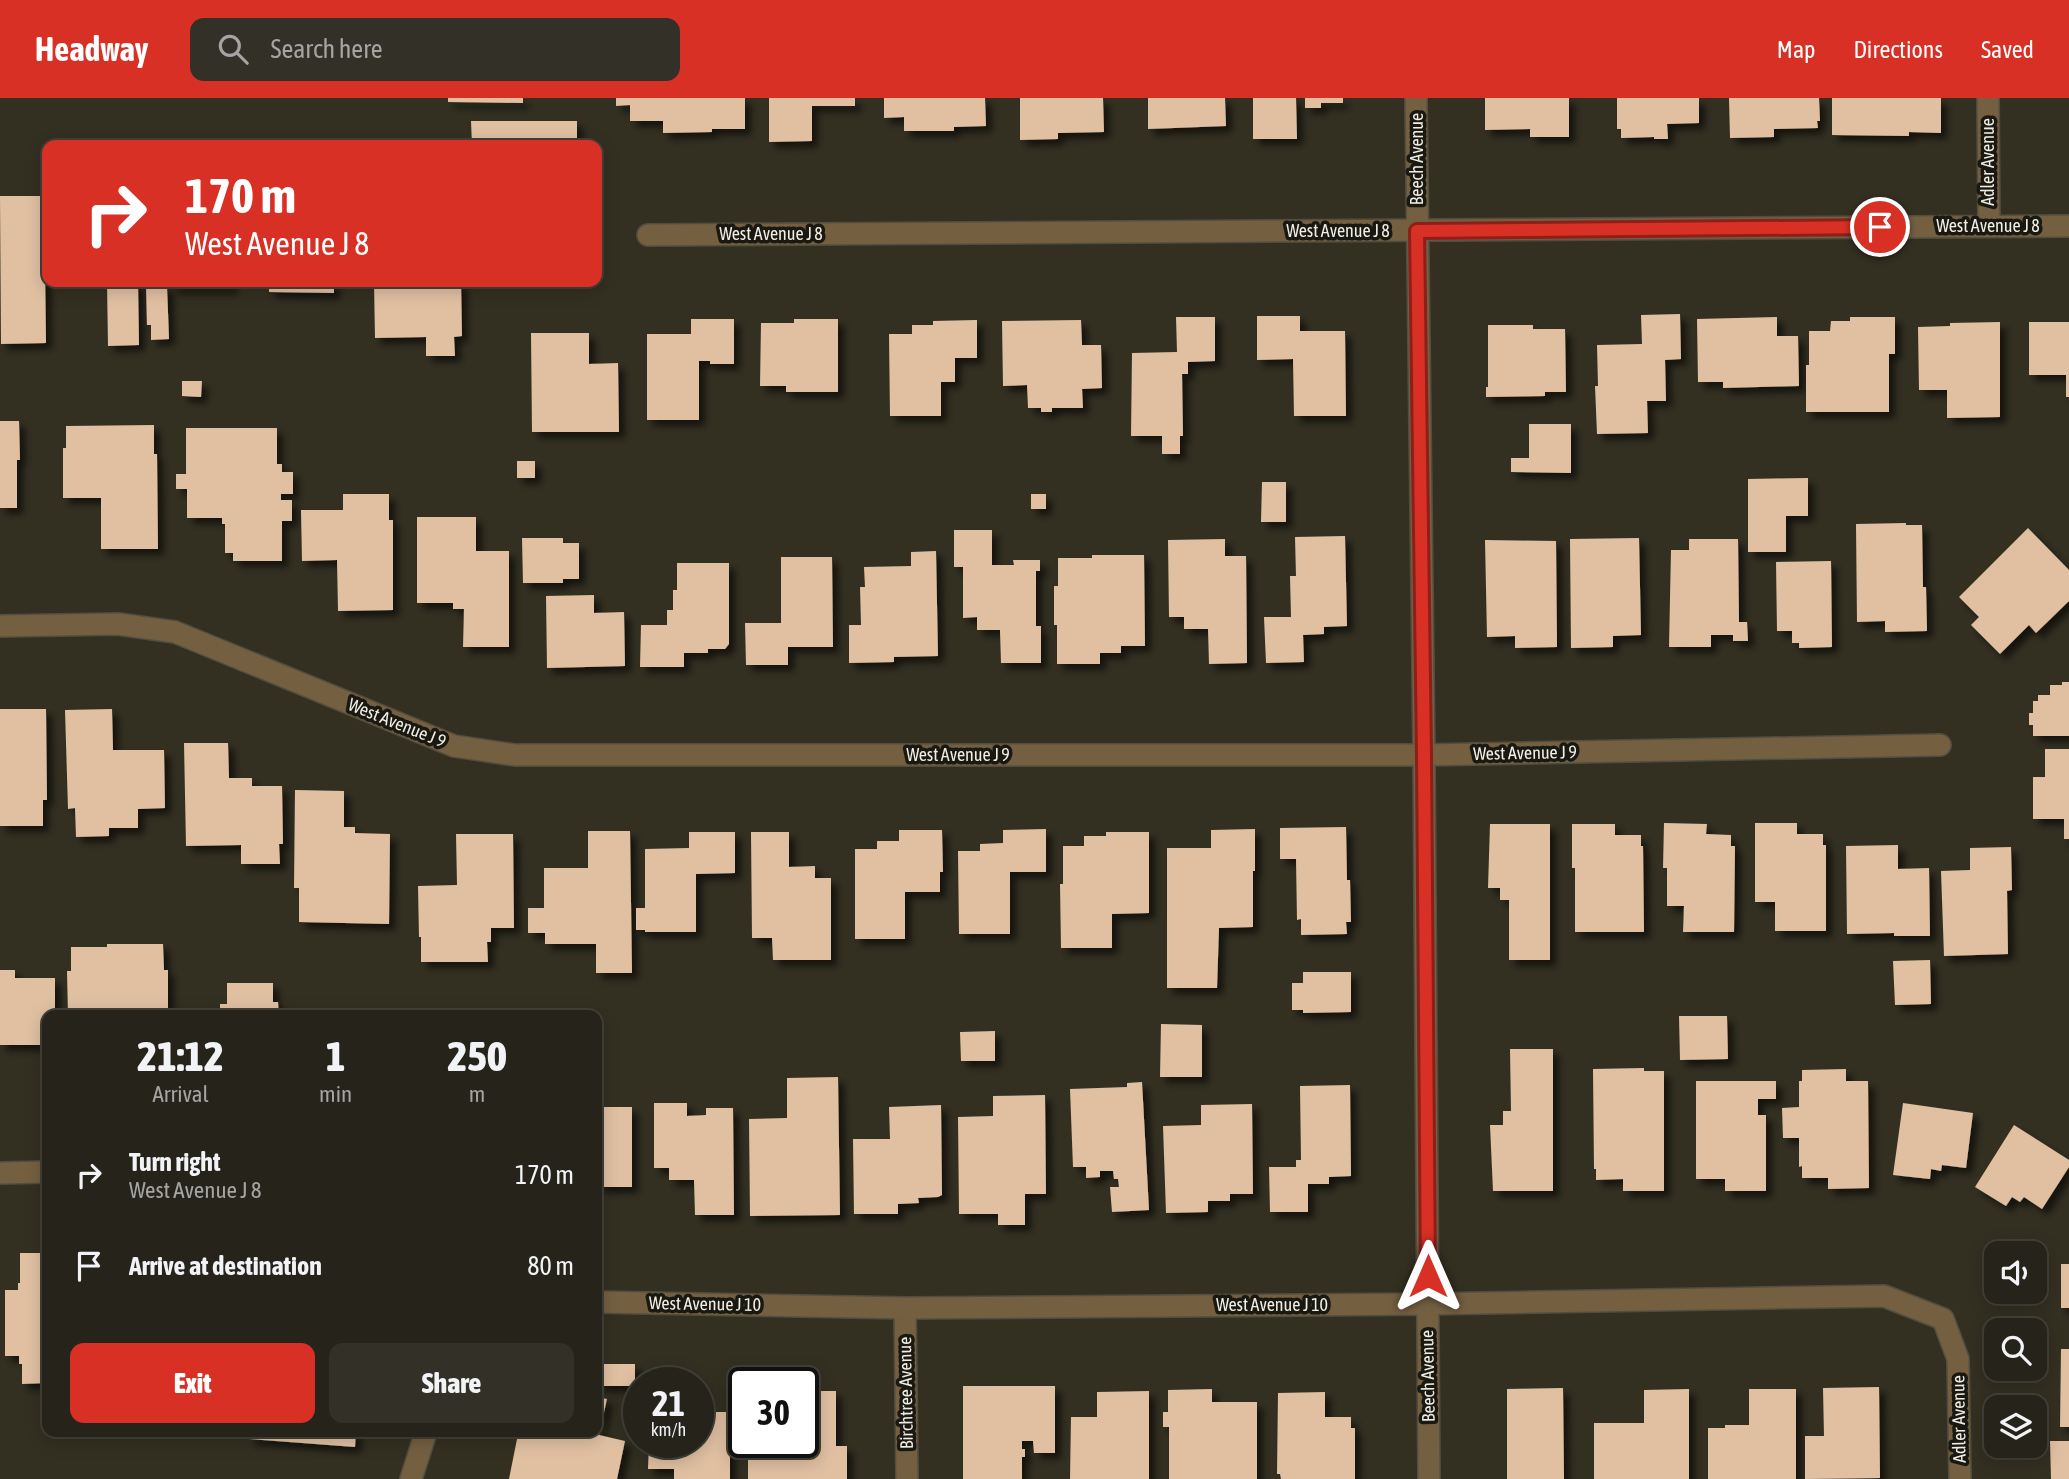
<!DOCTYPE html>
<style>
:root{--surface:#26241a;--page:#323027;--text:#f1f3f6;--muted:#a4a4a2;--line:#424139;--accent:#d93025}
body{margin:0;font-family:"Asap Condensed",sans-serif;background:var(--page);color:var(--text);height:100vh;display:flex;flex-direction:column;font-size:26px;white-space:nowrap}
*{box-sizing:border-box;margin:0}
p{font-size:23px;color:var(--muted)}
.icon{flex:none;width:38px;height:38px;fill:none;stroke:currentColor;stroke-width:2;stroke-linecap:round;stroke-linejoin:round}
.map{position:relative;flex:1;overflow:hidden}
.side{position:absolute;left:42px;top:912px;width:560px;height:427px;display:flex;flex-direction:column;background:var(--surface);border-radius:14px;box-shadow:0 4px 18px #0003,0 0 0 2px var(--line)}
.side>*{flex:none}
.guide{position:absolute;left:42px;top:42px;width:560px;height:147px;border-radius:14px;box-shadow:0 4px 18px #0003,0 0 0 2px var(--line);background:#d93025;color:#fff;overflow:hidden}
.buttons{position:absolute;left:1984px;top:1143px;display:grid;gap:14px}
.buttons a{display:grid;place-items:center;width:63px;height:63px;border-radius:14px;background:var(--surface);box-shadow:0 4px 18px #0003,0 0 0 2px var(--line);font-size:35px}
.speed{position:absolute;left:623px;top:1269px;display:flex;gap:14px;font-size:35px;font-weight:700;text-align:center}
.speed>*{display:grid;place-content:center;width:91px;height:91px;border-radius:50%;background:var(--surface);box-shadow:0 4px 18px #0003,0 0 0 2px var(--line);line-height:1}
.speed small{font-size:18px;font-weight:400}
.speed .limit{border:4px solid #111;border-radius:10px;background:#fff;color:#111}
.pin{position:absolute;display:grid;place-items:center;width:60px;height:60px;color:#fff;margin:-30px;border:4px solid #fff;border-radius:50%;box-shadow:0 2px 7px #0007}
.me{position:absolute;width:77px;margin:-38px;rotate:0deg;stroke-linejoin:round;filter:drop-shadow(0 0 5px #0008)}
.turn{display:flex;align-items:center;gap:24px;height:147px;padding:0 28px;font-size:32px}
.turn .icon{width:91px;height:91px;stroke-width:2.5}
.turn b{display:block;font-size:49px;line-height:60px}
.eta{display:flex;justify-content:space-evenly;align-items:center;height:119px;text-align:center}
.eta b{font-size:42px;font-weight:800;line-height:49px}
.button{display:flex;gap:14px;margin-top:auto;padding:14px 28px}
.button a{flex:1;height:80px;border-radius:14px;background:var(--accent);color:#fff;font-size:28px;font-weight:800;line-height:80px;text-align:center}
.button a+a{background:var(--page);color:var(--text)}
ul{padding:0;list-style:none}
li{display:flex;align-items:center;gap:21px;height:91px;padding:0 28px}
li div{flex:1}
li b{display:block;font-size:26px}
li em{font-style:normal}
header{display:flex;align-items:center;gap:42px;box-sizing:border-box;height:98px;padding:0 35px;background:var(--accent);color:#fff}
header strong{font-size:33px}
nav{display:flex;gap:38px;margin-inline-start:auto;font-size:24px}
.search{width:490px;height:63px;background:var(--page);display:flex;align-items:center;gap:18px;box-sizing:border-box;padding:0 24px;border-radius:14px;color:var(--muted);font-size:26px}
.map>svg:first-child{display:block}
</style>
<header>
<strong>Headway</strong>
<div class="search"><svg class="icon" aria-label="search" viewBox="0 0 24 24"><circle cx="10" cy="10" r="6"/><path d="M15 15l6 6"/></svg>Search here</div>
<nav><a>Map</a><a>Directions</a><a>Saved</a></nav>
</header>
<div class="map">
<svg width="2069" height="1381" viewBox="0 0 2069 1381">
<defs>
<filter id="shadow"><feDropShadow dx="6" dy="6" stdDeviation="3.5" flood-color="#0009"/></filter>
</defs>
<rect width="100%" height="100%" fill="#333022"/>
<!-- building -->
<path fill="#e1c0a2" filter="url(#shadow)" d="M448,0H523V5L448,4Z
M616,0H745V31H712V34L663,35V23H630V7L616,8Z
M769,0H855V8H812V43L769,44Z
M884,0H985L986,28L954,29V33H904V19L884,20Z
M1020,0H1103L1104,34L1058,35V41L1020,42Z
M1148,0H1225L1226,28L1148,31Z
M1253,0H1296L1297,41H1253Z
M1305,0H1343V5H1321V10H1305Z
M1485,0H1569V39H1530V31L1485,32Z
M1617,0H1699V25L1667,26L1668,41H1654V39L1621,40V31H1617Z
M1729,0H1819L1820,23H1817L1818,30L1774,31V39L1730,40Z
M1832,0H1941V35L1909,34V38L1832,37Z
M471,23H577V47H472Z
M0,98H44L46,245L1,246Z
M107,184H138L139,247L108,248Z
M172,184H232V190H172Z
M269,184H334V195L269,194Z
M374,184H461L462,238L454,239L455,258H426V239L375,240Z
M146,188H167L169,241L151,242V227H147Z
M1680,216L1681,261L1665,262L1666,303H1647L1648,335L1597,336L1595,288H1598L1597,247L1642,246L1641,217Z
M1257,218H1300V233H1345L1346,318H1294L1293,261L1257,262Z
M1176,219H1215V263L1188,264V276H1182L1183,338H1180V356H1162V338H1131L1132,255L1177,254Z
M1777,219V238H1798L1799,288L1723,290V284H1698L1697,221Z
M1850,219H1895V256H1889V314H1806V267H1809V233H1830L1831,223H1850Z
M691,221H734V266H710V263H699V322H647V236H691Z
M794,221H838V294H786V288H760L761,225H794Z
M977,222V260H955V284H941V318H890L889,236H912V227H933V223Z
M1081,222L1082,247H1101L1102,290L1082,291L1083,310H1052V314H1041V310H1028L1027,287L1003,288L1002,223Z
M2000,224V319L1947,320V292H1919L1918,229L1950,228V225Z
M2029,224H2069V299H2066V277H2029Z
M1488,227H1533V231H1565L1566,294H1545V298L1486,299V289H1488Z
M531,235H589V266L618,265L619,334H532Z
M182,283H202L201,299L182,298Z
M0,323H19L20,362H17V410H0Z
M1529,326H1571V375L1511,374V360H1529Z
M154,327V356H157L158,451H101V400H63V350H66V328Z
M186,330H277V366H282V374H293V396H281V402H292V423H282V463H233V455H225V426H222V420H187V391H176V376H186Z
M517,363H535V380H517Z
M1808,380V418H1786V454H1748V381Z
M1262,384H1286V424H1261Z
M343,396H389V422H393V512L338,513L337,462L302,463L301,412H343Z
M1031,396H1046V411H1031Z
M417,419H476V453H509V549H463L464,511H453V505H417Z
M1906,425V427H1922L1923,489H1926L1927,533L1885,534V523L1857,524L1856,426Z
M2028,430L2069,472V503L2036,535L2029,527L2000,556L1971,527L1979,519L1959,499Z
M954,432H992V467H1014L1013,462H1040V473H1036V528H1041V565H1001L1000,532H977V519L963,520V469H954Z
M1345,438L1347,528L1324,529V536L1303,537L1304,564L1266,565L1264,519H1291L1290,478H1296L1295,439Z
M522,440H563V445H579V481H563V485H523Z
M1639,440L1641,537L1613,538V549L1571,550L1570,441Z
M1225,441V458H1246L1247,565L1209,566L1208,531H1184V519H1169L1168,442Z
M1689,441H1738L1739,524H1747L1748,543H1733V537H1711V549H1669L1671,452H1689Z
M1485,442L1556,443L1557,549L1515,550V538L1487,539Z
M936,453L938,558L894,559V564L849,565V527H861L860,489H865L864,469L911,468V454Z
M1092,457H1144L1145,548H1121V555H1100V566H1057V527H1054V488H1058V460H1092Z
M781,459H832L833,549H788V567H746L745,525H781Z
M1831,463L1832,549L1799,550V545H1792V533H1777L1776,464Z
M677,465H729V546L725,551H708V555H684V569H640L641,527H667V512H673V492H677Z
M594,497V515L624,514L625,568L547,570L546,498Z
M2062,584H2069V638H2033V627H2029V615H2033V603H2038V597H2050V587H2062Z
M0,611H46L47,702H43V728H0Z
M112,611L113,652H164L165,710L138,711V730H109V738L76,739L75,710L68,711L65,612Z
M184,645H228L229,680H252V688H282L283,746H279L280,766H241V747L186,748Z
M2045,651H2069V741H2064V721H2033V679H2045Z
M295,692L344,693V729H355V735L390,736L389,826L299,824V790H294Z
M1664,725L1707,726L1706,736L1731,737V748H1735L1734,834H1683L1684,808H1667V770H1663Z
M1755,725H1797V736H1823V747H1826V833H1775V804H1755Z
M1490,726H1550V862H1509V802H1500V790H1488Z
M1572,726H1615V737H1641V748H1643L1644,834H1575V770H1572Z
M1346,729L1347,782H1350L1351,824H1346L1347,836L1301,837V821L1297,822L1296,761H1280V730Z
M1046,731V774H1010V836H959L958,753H980V746L1003,745V732Z
M1255,731V773H1253V829L1219,830L1217,890H1167V750H1211V732Z
M899,732H942L943,774H940V794H905V841H855V751H877V743H899Z
M588,733H630L632,875H596V846H545V835H528V810H544V770H588Z
M689,734H735V775L696,776V834H645V832H636V810H645V751L689,750Z
M751,734H789V769L815,768V780H831V862H773L772,840H752Z
M1106,734H1149V815L1112,816V850H1061L1060,786H1063V748H1084V738H1106Z
M456,736H513L514,830H491V844H487L488,864H421V839H419L418,788L457,787Z
M1898,747V771L1929,770L1930,838H1894V835L1847,836L1846,748Z
M2011,749L2012,792L2007,793L2008,856L1944,858L1941,773L1970,772V750Z
M107,846H163L164,872H168V917H68L67,873H71V849H107Z
M1930,862L1931,906L1895,907L1893,863Z
M0,872H15V880H55V917H47V947H0Z
M1303,874H1351V914L1303,915V912H1292V885H1303Z
M227,885H273V904H278L279,917H184V911L220,910V906H227Z
M1679,918H1727L1728,961L1680,962Z
M1161,926L1202,927V979H1160Z
M995,933V963H961L960,934Z
M1510,951H1553V1093H1493L1490,1027H1503V1013H1511Z
M1644,970V973H1664V1093H1623V1081L1596,1082V1071H1594L1593,971Z
M1846,971V983H1868L1869,1090L1828,1091V1080H1802V1068L1799,1069V1040H1783L1782,1010L1799,1009V983H1802V972Z
M838,979L840,1117L750,1118L749,1021L787,1020V980Z
M1696,983H1776V1001H1758V1017H1766V1093H1725V1081H1696Z
M1142,984L1149,1112L1112,1114L1110,1089H1119L1118,1081H1114L1113,1073H1100V1079L1086,1080V1069H1073L1070,991L1127,989V985Z
M1350,987L1351,1078L1329,1079V1086H1308V1114H1270L1269,1069H1296V1062H1301L1300,988Z
M1045,997L1046,1096H1025V1127H998V1116H959L958,1019L993,1018V998Z
M654,1005H687V1018L706,1017V1010H733L734,1117H695L694,1082H669V1070H654Z
M1903,1005L1973,1015L1966,1070L1942,1067L1941,1073L1931,1071L1930,1081L1893,1077Z
M1252,1006L1253,1096H1230V1103H1208V1114L1166,1115L1163,1028L1201,1027V1007Z
M941,1007L942,1097L938,1099L918,1100L919,1105L898,1106V1116H854L853,1041H890L889,1009Z
M597,1009H632V1089H597Z
M2014,1027L2069,1062V1069L2042,1111L2024,1099L2020,1104L2012,1099L2006,1108L1975,1089Z
M20,1155H47V1285L22,1286V1266H19V1258H5V1192H18V1185H20Z
M2061,1166H2069V1210H2061Z
M2061,1251H2069V1329H2060Z
M597,1266H635V1288H597Z
M963,1288H1055V1355H1034L1033,1343H1022V1351H1025V1359H1022V1381H963Z
M1879,1289L1880,1380L1805,1381V1338H1824L1823,1290Z
M1563,1290L1564,1381H1507V1291Z
M1212,1291V1304H1257V1381H1169V1329H1163V1314H1168V1292Z
M1689,1291V1381H1594V1325H1644V1292Z
M1749,1291H1796V1381H1708V1330H1725V1327H1749Z
M803,1293H836V1348H847V1381H748V1344H803Z
M1149,1293V1381H1070L1071,1319H1097V1294Z
M1325,1294V1319H1351V1330H1355V1381H1281L1280,1376H1277L1278,1295Z
M597,1299L607,1301L599,1337L625,1343L617,1381H509L518,1336L541,1341L542,1334H597Z
M698,1314H740L739,1348L730,1347V1381H674V1371H648L649,1344H698Z
M249,1334H356L355,1349L249,1341Z
M2050,1343H2069V1381H2051Z"/>
<g fill="none" stroke-linecap="round" stroke-linejoin="round">
<defs>
<path id="minor" d="M1416,0L1424,657L1429,1381
M1988,0L1989,128
M648,137L2069,128
M0,528L118,526L175,534L454,648L515,657H1424L1940,647
M0,1075L47,1074
M597,1204L905,1210L1428,1206L1884,1198L1943,1221L1958,1261L1960,1381
M905,1210L907,1381
M411,1381L426,1334"/>
</defs>
<!-- minor casing -->
<use href="#minor" stroke="#514e41" stroke-width="24"/>
<!-- minor -->
<use href="#minor" stroke="#745f41" stroke-width="21"/>
</g>
<g fill="none" stroke-linecap="round" stroke-linejoin="round">
<defs>
<path id="route" d="M1428,1178L1424,657L1417,133L1880,129"/>
</defs>
<!-- route casing -->
<use href="#route" stroke="#8d1f18" stroke-width="18"/>
<!-- route -->
<use href="#route" stroke="#d93025" stroke-width="12"/>
</g>
<g text-anchor="middle" stroke-width="7" stroke-linejoin="round" paint-order="stroke">
<!-- street labels -->
<g font-size="18" fill="#efede4" stroke="#191811">
<text transform="translate(1417 61) rotate(-90)" y="6">Beech Avenue</text>
<text transform="translate(1988 64) rotate(-90)" y="6">Adler Avenue</text>
<text x="1988" y="134">West Avenue J 8</text>
<text x="1338" y="139">West Avenue J 8</text>
<text x="771" y="142">West Avenue J 8</text>
<text transform="translate(397 625) rotate(22)" y="6">West Avenue J 9</text>
<text transform="translate(1525 655) rotate(-1)" y="6">West Avenue J 9</text>
<text x="958" y="663">West Avenue J 9</text>
<text transform="translate(705 1206) rotate(1)" y="6">West Avenue J 10</text>
<text x="1272" y="1213">West Avenue J 10</text>
<text transform="translate(1428 1278) rotate(-91)" y="6">Beech Avenue</text>
<text transform="translate(906 1295) rotate(-91)" y="6">Birchtree Avenue</text>
<text transform="translate(1959 1321) rotate(-91)" y="6">Adler Avenue</text>
</g>
</g>
</svg>
<div class="buttons">
<a><svg class="icon" aria-label="sound" viewBox="0 0 24 24"><path d="M4 9h4l5-4v14l-5-4H4zM17 9q2 3 0 6"/></svg></a>
<a><svg class="icon" aria-label="search" viewBox="0 0 24 24"><circle cx="10" cy="10" r="6"/><path d="M15 15l6 6"/></svg></a>
<a><svg class="icon" aria-label="layers" viewBox="0 0 24 24"><path d="M12 4l9 5-9 5-9-5zM3 14l9 5 9-5"/></svg></a>
</div>
<div class="speed"><div>21<small>km/h</small></div><div class="limit">30</div></div>
<div class="pin" style="left:1880px;top:129px;background:#d93025"><svg class="icon" aria-label="arrive" viewBox="0 0 24 24"><path d="M6 21V4h12l-3 4 3 4H6"/></svg></div>
<svg class="me" style="left:1428px;top:1178px" viewBox="-20 -20 40 40"><path d="M0-17L14 15 0 8-14 15z" fill="#d93025" stroke="#fff" stroke-width="4"/></svg>
<div class="guide">
<div class="turn"><svg class="icon" aria-label="right" viewBox="0 0 24 24"><path d="M7 20v-9h11M14 6l5 5-5 5"/></svg><div><b>170 m</b>West Avenue J 8</div></div>
</div>
<section class="side">
<div class="eta">
<div><b>21:12</b><p>Arrival</p></div>
<div><b>1</b><p>min</p></div>
<div><b>250</b><p>m</p></div>
</div>
<ul>
<li><svg class="icon" aria-label="right" viewBox="0 0 24 24"><path d="M7 20v-9h11M14 6l5 5-5 5"/></svg><div><b>Turn right</b><p>West Avenue J 8</p></div><em>170 m</em></li>
<li><svg class="icon" aria-label="arrive" viewBox="0 0 24 24"><path d="M6 21V4h12l-3 4 3 4H6"/></svg><div><b>Arrive at destination</b></div><em>80 m</em></li>
</ul>
<div class="button"><a>Exit</a><a>Share</a></div>
</section>
</div>
